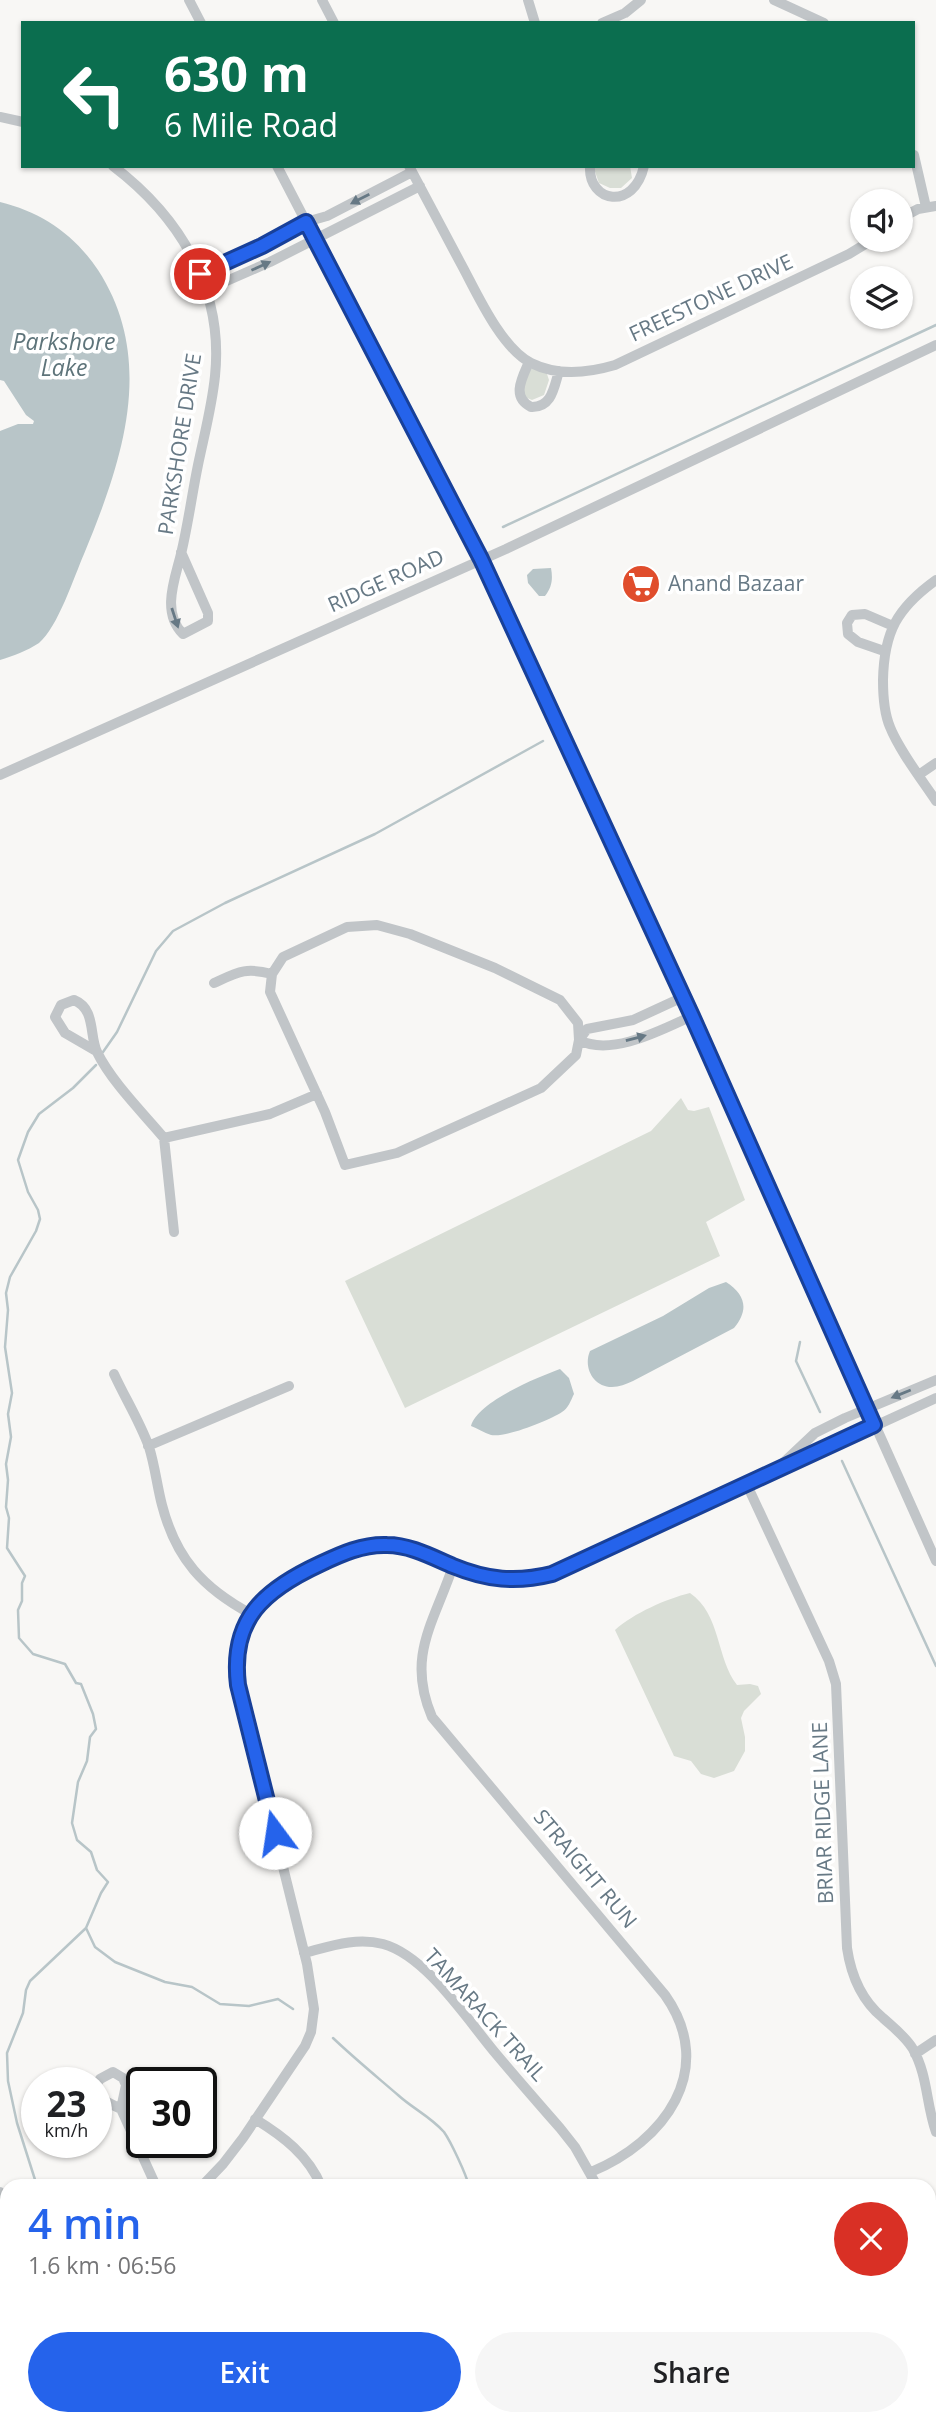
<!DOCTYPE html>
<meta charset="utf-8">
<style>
:root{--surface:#fff;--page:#f6f6f6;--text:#202124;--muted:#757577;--accent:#2563eb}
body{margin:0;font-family:"Open Sans",sans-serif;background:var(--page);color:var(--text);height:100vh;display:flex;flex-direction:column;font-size:26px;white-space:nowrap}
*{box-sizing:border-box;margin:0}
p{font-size:23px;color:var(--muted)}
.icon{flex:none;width:38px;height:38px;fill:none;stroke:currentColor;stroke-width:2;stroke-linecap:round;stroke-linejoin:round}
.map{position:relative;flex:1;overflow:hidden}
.side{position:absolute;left:0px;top:2179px;width:936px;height:247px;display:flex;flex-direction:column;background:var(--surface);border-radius:21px 21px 0 0;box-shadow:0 2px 5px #0004}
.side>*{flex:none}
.hud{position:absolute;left:21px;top:21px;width:894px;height:147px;border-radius:0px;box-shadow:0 2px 5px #0004;background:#0b6e4f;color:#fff;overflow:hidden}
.buttons{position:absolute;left:850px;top:189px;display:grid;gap:14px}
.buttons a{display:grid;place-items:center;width:63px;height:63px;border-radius:50%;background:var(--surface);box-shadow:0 2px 5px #0004;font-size:35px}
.speed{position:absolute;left:21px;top:2067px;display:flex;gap:14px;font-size:35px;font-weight:700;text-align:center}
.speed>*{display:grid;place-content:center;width:91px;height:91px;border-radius:50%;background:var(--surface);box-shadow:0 2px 5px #0004;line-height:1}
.speed small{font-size:18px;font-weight:400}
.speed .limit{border:4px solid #111;border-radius:10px;background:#fff;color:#111}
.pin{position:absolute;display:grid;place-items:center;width:60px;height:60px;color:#fff;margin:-30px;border:4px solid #fff;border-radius:50%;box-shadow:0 2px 7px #0007}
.me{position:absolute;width:77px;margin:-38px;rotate:346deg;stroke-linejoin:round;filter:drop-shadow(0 0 5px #0008)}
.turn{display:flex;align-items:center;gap:24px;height:147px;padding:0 28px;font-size:32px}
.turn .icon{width:91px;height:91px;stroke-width:2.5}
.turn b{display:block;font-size:49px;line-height:60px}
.round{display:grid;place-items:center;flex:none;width:74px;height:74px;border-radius:37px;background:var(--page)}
.overview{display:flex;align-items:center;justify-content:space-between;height:119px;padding:0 28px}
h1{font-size:42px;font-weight:600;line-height:52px;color:var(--accent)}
.action{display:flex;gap:14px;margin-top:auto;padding:14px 28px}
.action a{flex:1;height:80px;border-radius:42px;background:var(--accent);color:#fff;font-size:28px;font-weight:600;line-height:80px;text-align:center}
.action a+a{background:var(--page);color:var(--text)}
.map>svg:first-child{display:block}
</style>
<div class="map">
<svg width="936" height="2425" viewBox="0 0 936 2425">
<rect width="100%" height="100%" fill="#f8f7f5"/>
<!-- green -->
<path fill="#d9ded6" d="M593,166H630L632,178L621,188H610L599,183Z
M532,368L546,371L549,380L544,395L532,400L525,397L523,392L528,371Z
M681,1098L688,1110L694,1111L709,1107L745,1200L706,1222L720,1256L405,1408L345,1281L651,1131Z
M690,1593C721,1614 716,1658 737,1685L750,1684L758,1686L761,1694L744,1711L741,1718L745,1737V1751L734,1771L714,1778L701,1774L691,1761L674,1756L615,1630C634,1613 666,1599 690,1593Z"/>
<!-- water -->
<path fill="#b8c5c8" d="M0,202C41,212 74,234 98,270C157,361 122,462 84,554C74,577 58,627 39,643C27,651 13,656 0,660V431L18,424H33L34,421L26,415L4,381L0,380Z
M551,568C553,579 552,587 545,596H539L528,583L527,575L533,569Z
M726,1282C746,1295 749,1310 734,1328L633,1381C626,1384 619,1387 612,1387C593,1387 583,1367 590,1351L663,1316L709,1288Z
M560,1369L569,1378L574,1394C571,1400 568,1409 562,1412C550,1420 506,1438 491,1435C484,1433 477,1428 471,1426C477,1402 538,1377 560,1369Z"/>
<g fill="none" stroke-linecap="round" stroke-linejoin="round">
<!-- stream -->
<path stroke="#b8c5c8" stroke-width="2.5" d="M503,527L936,325
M103,1052L117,1032L156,951L173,931L225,903L375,834L543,741
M800,1342L796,1361L820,1412
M842,1461L936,1666
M86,1928L95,1947L115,1962L165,1982L192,1987L220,2004L249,2006L278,1999L293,2009
M333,2038C354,2058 376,2076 398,2095C412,2108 431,2117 444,2132C451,2142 466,2174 469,2186
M37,2186L17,2123L8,2081L7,2053L23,2013L26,1990L30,1981L86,1928L101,1893L108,1882L97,1870L91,1852L77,1840L72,1823L78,1782L87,1761L90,1737L96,1729L93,1714L81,1684L76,1683L65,1664L33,1654L19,1638L18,1610L22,1601V1583L25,1576L7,1548L9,1518L6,1507L8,1480L6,1464L11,1437L8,1414L12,1393L5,1347L8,1310L6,1293L10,1277L36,1231L40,1219L38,1210L28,1192L18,1160L28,1132L39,1114L73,1088L96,1065
M69,2425L72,2418"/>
<!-- minor -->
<path stroke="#c1c5c8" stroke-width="10" d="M189,0L201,23
M322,0L334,23
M528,0L535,23
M774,0L824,23
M602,23L625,13L641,0
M0,117L23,122
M914,155L926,207
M113,166C180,217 224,289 215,376C212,406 204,436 198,465C192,494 188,525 181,554C175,579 161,612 183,634L208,621V613L181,552
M277,166L481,559L692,1016L936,1561
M409,166C426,198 443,230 460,262C476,291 500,347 531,363C557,376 588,373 615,365L849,254L872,240
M590,166C588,203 634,211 644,166
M901,218L918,209L936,206
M200,273L262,246L306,222L327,216L412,172
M206,290L270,262L420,186
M529,362C522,378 511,397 531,407C552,408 554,387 559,371
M936,580C897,608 884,632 883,680C883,696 884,713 890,727C899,750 922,780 936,801
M884,651L858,642L848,634L847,623L852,615L865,614L893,626
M920,774L936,763
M0,775L506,549L936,345
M214,983C238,972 245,967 272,974
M579,1040L578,1023L560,1000L495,968L410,934L377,925L347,927L283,957L272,974L270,992L325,1112L345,1165L397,1153L541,1088L576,1055L579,1040L587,1029L633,1020L683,997
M579,1040C611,1057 661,1030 692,1016
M96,1051L65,1033L55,1017L61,1005L74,1000C96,1009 89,1035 97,1052C111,1081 143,1113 164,1138L270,1114L317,1094
M164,1138L174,1232
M114,1374C125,1398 140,1422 149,1447C155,1466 157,1486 162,1505C176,1559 203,1588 251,1614
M148,1446L289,1386
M781,1465L815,1433L845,1418L936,1380
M747,1485L829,1661L836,1684L847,1948C851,1975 861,2000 883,2018C894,2028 905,2036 913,2049C928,2076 926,2104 936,2132
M453,1566C434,1623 406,1656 432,1717L665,1995C718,2070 664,2142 591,2172
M304,1953C331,1946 356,1937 383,1944C427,1956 468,2021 497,2055C518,2080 539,2104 560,2128L575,2147L597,2186
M915,2054L936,2040
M96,2085L100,2079L113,2072L123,2078L126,2085L121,2109L156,2186
M96,2089C99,2101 112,2104 121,2109
M255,2119C283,2136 309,2156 321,2186
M202,2186L223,2164L243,2138L305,2046L311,2032L314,2009L307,1964L238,1685C230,1619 264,1590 320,1564C342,1554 363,1544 387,1545C411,1545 432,1557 453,1566C489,1581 515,1583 552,1574L936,1398
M0,2192L7,2212
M929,2207L936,2204
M0,2237L7,2254
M0,2283L7,2280
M929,2375L936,2372
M149,2418L150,2425
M332,2418L335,2425
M824,2425L838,2418"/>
</g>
<!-- one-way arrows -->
<defs><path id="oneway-solid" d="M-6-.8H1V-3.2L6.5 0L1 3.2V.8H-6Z" transform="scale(1.75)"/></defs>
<g fill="#677985">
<use href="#oneway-solid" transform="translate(360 199) rotate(153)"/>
<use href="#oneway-solid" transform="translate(261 266) rotate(-24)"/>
<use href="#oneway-solid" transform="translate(175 618) rotate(72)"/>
<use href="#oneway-solid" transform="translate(636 1038) rotate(-15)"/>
<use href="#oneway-solid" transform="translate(901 1394) rotate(158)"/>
</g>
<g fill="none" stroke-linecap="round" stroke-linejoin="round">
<defs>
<path id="route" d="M200,274L262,246L306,222L481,559L692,1016L874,1425L552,1574C516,1583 487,1580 453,1566C432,1557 410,1545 387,1545C363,1544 341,1554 320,1564C264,1590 230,1619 238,1685L275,1833"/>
</defs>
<!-- route casing -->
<use href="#route" stroke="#184099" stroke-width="18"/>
<!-- route -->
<use href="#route" stroke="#2563eb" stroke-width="12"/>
</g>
<!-- icons -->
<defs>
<symbol id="supermarket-disc" viewBox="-11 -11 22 22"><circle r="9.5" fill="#e04d2c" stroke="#fff"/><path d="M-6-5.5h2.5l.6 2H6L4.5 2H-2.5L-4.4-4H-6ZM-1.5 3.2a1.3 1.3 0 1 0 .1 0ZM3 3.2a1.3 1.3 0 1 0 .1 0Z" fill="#fff"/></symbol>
</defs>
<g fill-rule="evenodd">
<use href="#supermarket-disc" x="619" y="562" width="44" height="44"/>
</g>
<g text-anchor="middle" stroke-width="7" stroke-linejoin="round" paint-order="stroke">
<!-- street labels -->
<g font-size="21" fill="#677985" stroke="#fff">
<text transform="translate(711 298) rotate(-25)" y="7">FREESTONE DRIVE</text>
<text transform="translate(180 444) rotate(-81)" y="7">PARKSHORE DRIVE</text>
<text transform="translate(386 581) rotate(-24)" y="7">RIDGE ROAD</text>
<text transform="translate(823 1813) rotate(-92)" y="7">BRIAR RIDGE LANE</text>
<text transform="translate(585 1869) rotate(50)" y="7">STRAIGHT RUN</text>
<text transform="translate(485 2015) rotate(48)" y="7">TAMARACK TRAIL</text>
</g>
<!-- poi labels -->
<g font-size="21" fill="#677985" stroke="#fff" text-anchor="start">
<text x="668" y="591">Anand Bazaar</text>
</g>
<!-- water labels -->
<g font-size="23" font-style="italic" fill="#5e747a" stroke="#fff">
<text x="64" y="350">Parkshore<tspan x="64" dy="26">Lake</tspan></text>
</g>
</g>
</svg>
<div class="buttons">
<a><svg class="icon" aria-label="sound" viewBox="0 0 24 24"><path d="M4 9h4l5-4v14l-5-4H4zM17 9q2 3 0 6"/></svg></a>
<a><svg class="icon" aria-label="layers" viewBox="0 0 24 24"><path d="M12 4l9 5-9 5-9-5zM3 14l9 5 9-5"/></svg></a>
</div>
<div class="speed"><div>23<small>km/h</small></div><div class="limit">30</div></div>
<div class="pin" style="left:200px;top:274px;background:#d93025"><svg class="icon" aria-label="arrive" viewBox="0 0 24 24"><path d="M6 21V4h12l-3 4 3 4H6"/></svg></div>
<svg class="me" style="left:275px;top:1833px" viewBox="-20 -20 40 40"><circle r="19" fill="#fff"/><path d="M0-13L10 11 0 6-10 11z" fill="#2563eb"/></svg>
<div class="hud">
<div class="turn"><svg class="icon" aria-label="left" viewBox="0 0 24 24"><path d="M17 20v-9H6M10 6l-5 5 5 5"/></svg><div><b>630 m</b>6 Mile Road</div></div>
</div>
<section class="side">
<div class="overview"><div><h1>4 min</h1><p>1.6 km · 06:56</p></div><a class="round" style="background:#d93025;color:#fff"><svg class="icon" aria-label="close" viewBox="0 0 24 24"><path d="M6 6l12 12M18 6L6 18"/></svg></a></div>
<div class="action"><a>Exit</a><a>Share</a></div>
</section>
</div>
